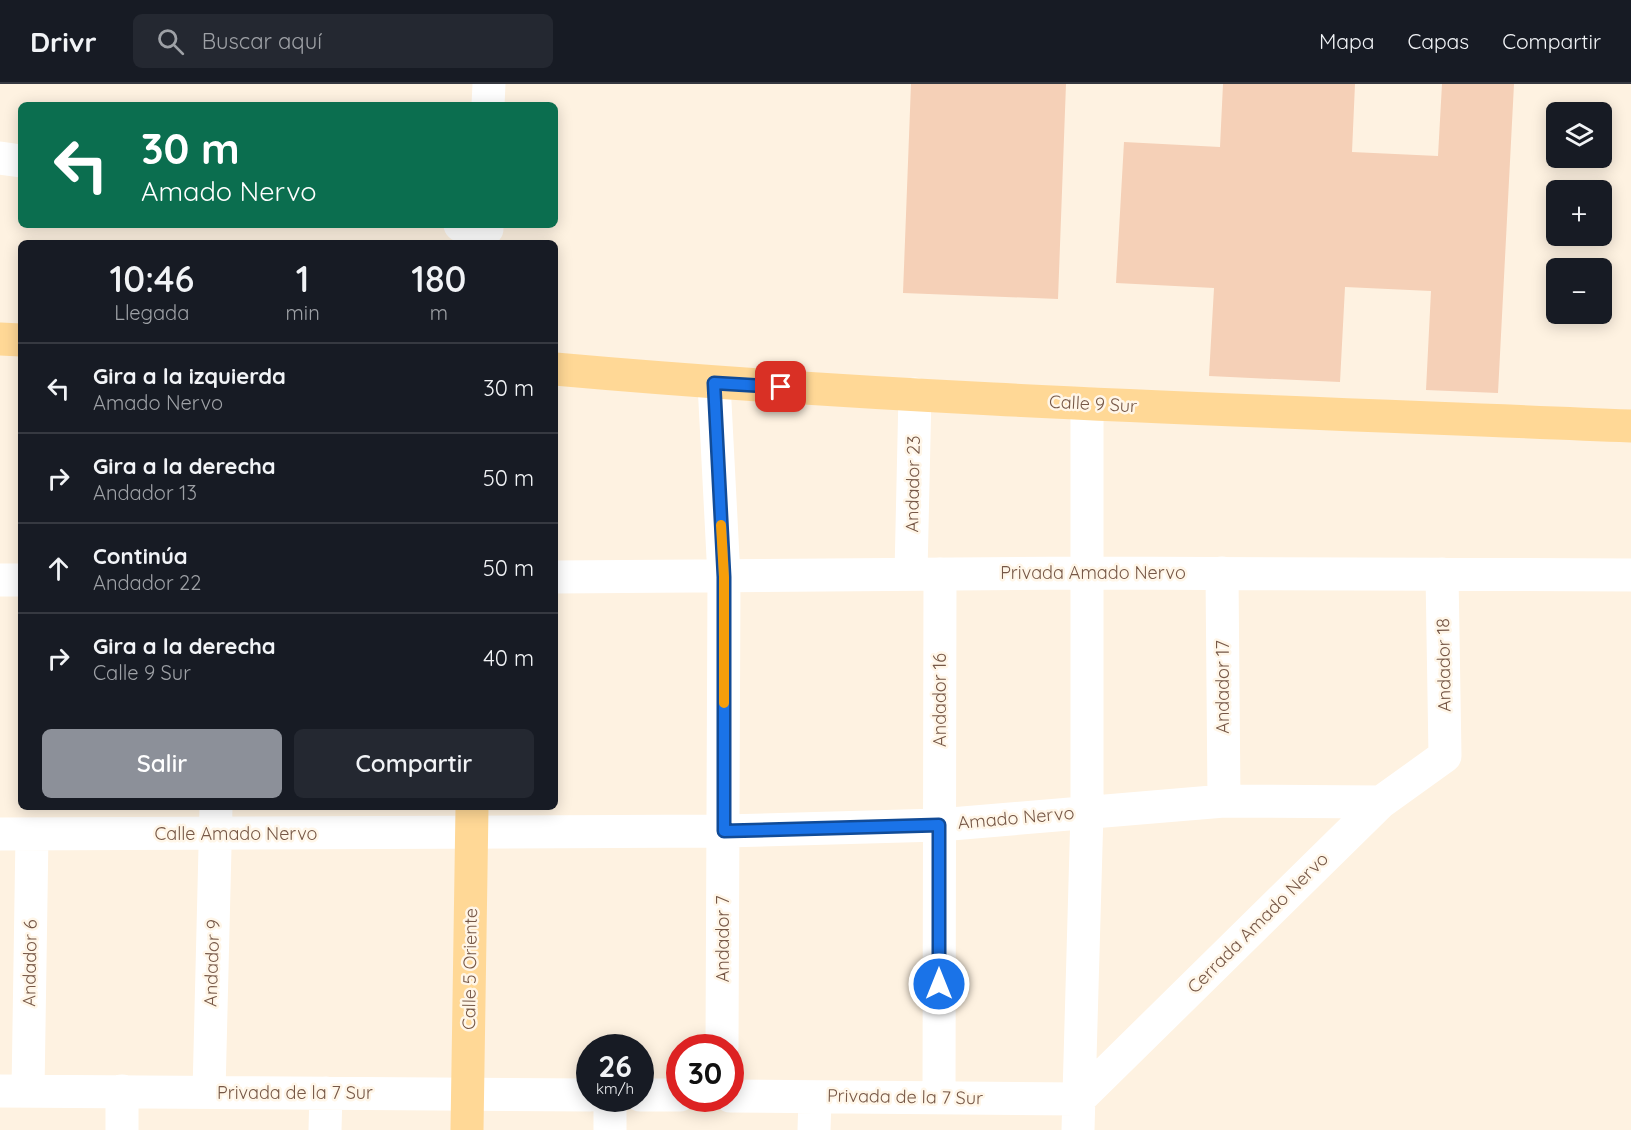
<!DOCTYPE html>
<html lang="es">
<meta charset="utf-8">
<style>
:root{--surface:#171b24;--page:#242831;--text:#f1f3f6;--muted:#9ea1a6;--line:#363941;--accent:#8c9099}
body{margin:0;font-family:Quicksand,sans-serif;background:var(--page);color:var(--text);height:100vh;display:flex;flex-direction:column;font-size:22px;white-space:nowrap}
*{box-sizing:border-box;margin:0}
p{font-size:20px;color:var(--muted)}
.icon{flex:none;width:33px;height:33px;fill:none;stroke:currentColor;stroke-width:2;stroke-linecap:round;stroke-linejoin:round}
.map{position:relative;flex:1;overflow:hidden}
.details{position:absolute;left:18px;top:156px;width:540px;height:570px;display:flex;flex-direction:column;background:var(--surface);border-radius:9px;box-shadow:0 3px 15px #0003}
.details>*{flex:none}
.hud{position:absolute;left:18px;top:18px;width:540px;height:126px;border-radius:9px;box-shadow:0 3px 15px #0003;background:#0b6e4f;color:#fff;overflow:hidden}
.controls{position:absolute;left:1546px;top:18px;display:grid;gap:12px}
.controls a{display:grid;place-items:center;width:66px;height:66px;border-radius:9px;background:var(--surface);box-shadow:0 3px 15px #0003;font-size:30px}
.speed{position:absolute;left:576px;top:950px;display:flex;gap:12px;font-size:30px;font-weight:700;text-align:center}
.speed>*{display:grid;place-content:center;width:78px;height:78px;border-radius:50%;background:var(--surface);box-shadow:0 3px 15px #0003;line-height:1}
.speed small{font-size:15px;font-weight:400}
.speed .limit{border:9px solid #d22;background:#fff;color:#111}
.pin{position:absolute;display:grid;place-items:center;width:51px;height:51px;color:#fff;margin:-26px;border-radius:12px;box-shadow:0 3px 9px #0006}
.me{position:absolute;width:66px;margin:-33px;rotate:0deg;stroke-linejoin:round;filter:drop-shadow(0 0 4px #0008)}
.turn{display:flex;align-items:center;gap:21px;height:126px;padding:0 24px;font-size:27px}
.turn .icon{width:78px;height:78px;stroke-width:2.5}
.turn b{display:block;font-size:42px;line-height:51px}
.eta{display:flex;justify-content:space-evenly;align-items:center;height:102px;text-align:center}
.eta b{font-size:36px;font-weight:600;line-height:42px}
.cta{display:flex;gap:12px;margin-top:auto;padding:12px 24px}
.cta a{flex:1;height:69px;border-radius:9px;background:var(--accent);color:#fff;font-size:24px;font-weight:600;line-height:69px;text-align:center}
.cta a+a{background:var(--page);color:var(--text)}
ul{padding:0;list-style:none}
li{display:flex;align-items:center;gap:18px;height:90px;padding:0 24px;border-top:2px solid var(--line)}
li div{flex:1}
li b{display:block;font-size:22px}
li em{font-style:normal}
header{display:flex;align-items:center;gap:36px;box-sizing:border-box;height:84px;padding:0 30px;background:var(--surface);border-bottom:2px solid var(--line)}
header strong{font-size:28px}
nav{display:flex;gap:33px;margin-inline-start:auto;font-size:21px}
.search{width:420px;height:54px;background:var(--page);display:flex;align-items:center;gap:15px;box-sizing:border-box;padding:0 21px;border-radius:9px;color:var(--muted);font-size:22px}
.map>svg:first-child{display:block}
</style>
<header>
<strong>Drivr</strong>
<div class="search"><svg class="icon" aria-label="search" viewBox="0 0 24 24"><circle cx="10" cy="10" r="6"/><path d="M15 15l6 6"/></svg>Buscar aquí</div>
<nav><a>Mapa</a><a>Capas</a><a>Compartir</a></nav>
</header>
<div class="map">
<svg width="1631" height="1046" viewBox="0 0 1631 1046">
<rect width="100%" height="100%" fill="#fef2e1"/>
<!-- building -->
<path fill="#f5d0b7" d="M911,0H1066L1058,215L903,209Z
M1223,0H1355L1352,68L1438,72L1442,0H1514L1498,309L1426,306L1431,207L1345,203L1340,298L1209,292L1214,204L1116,199L1124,58L1220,63Z"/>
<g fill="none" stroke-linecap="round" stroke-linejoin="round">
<!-- minor -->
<path stroke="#fff" stroke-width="33" d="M488,21L489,0
M0,74L21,77
M460,141L487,145
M714,299L724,493L722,963
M911,489L915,310
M1222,489L1224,717
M555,493L1087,489L1631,491
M0,496H21
M0,750L724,747L939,741L1224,717L1381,718
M0,1007L590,1011
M28,1007L32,750
M209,1008L216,723
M640,1011H680
M730,1012L1079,1015L1381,718L1445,672L1442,490
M610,1014V1046
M939,1014L940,490
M122,1046V1007
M325,1046L326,1009
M814,1046L815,1013
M1078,1046L1087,728V320"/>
<!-- major -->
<path stroke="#ffd896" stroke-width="33" d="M0,255L21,256
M555,285C913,317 1272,327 1631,342
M467,1046L472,723"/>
</g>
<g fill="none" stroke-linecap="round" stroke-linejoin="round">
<defs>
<path id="route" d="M781,303L714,299L724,493V747L939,741V900"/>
</defs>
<!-- route casing -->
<use href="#route" stroke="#114b97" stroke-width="15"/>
<!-- route -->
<use href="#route" stroke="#1a73e8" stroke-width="10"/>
<!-- slow -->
<path stroke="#f59e0b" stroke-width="10" d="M721,441L724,493V619"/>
</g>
<g text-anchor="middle" stroke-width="5" stroke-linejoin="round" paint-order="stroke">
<!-- street labels -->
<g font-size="18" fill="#765746" stroke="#fff6e8">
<text transform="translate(1093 320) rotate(3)" y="6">Calle 9 Sur</text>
<text transform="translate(913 400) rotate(-89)" y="6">Andador 23</text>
<text x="1093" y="495">Privada Amado Nervo</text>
<text transform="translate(1444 581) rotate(-91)" y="6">Andador 18</text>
<text transform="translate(1223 603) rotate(-90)" y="6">Andador 17</text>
<text transform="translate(940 616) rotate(-90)" y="6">Andador 16</text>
<text transform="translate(1016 734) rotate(-5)" y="6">Amado Nervo</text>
<text x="236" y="756">Calle Amado Nervo</text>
<text transform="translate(1258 839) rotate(-45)" y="6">Cerrada Amado Nervo</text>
<text transform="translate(723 855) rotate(-90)" y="6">Andador 7</text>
<text transform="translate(30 879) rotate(-89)" y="6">Andador 6</text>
<text transform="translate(212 879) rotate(-88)" y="6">Andador 9</text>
<text transform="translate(470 885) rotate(-89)" y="6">Calle 5 Oriente</text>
<text x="295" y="1015">Privada de la 7 Sur</text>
<text transform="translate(905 1013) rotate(1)" y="6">Privada de la 7 Sur</text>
</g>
</g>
</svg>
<div class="controls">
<a><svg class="icon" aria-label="layers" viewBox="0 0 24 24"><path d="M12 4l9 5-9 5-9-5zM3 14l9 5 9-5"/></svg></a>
<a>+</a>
<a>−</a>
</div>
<div class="speed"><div>26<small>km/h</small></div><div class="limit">30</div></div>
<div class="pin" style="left:781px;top:303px;background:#d93025"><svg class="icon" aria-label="arrive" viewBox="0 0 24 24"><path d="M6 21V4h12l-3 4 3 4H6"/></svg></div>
<svg class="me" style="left:939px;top:900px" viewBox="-20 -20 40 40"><circle r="17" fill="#1a73e8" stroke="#fff" stroke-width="3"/><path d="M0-11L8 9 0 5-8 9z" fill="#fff"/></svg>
<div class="hud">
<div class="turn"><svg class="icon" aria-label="left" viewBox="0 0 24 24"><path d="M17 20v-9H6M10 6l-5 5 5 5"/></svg><div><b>30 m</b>Amado Nervo</div></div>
</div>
<section class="details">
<div class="eta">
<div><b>10:46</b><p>Llegada</p></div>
<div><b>1</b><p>min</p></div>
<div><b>180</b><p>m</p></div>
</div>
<ul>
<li><svg class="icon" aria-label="left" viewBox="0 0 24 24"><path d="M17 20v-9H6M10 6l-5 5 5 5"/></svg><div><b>Gira a la izquierda</b><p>Amado Nervo</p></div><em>30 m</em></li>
<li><svg class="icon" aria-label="right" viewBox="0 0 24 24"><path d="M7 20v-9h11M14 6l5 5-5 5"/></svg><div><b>Gira a la derecha</b><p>Andador 13</p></div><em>50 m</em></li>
<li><svg class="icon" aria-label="ahead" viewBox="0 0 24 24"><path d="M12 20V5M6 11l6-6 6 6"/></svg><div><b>Continúa</b><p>Andador 22</p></div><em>50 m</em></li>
<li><svg class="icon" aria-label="right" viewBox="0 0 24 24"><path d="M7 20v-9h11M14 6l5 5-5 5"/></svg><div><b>Gira a la derecha</b><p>Calle 9 Sur</p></div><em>40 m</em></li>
</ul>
<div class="cta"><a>Salir</a><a>Compartir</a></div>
</section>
</div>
